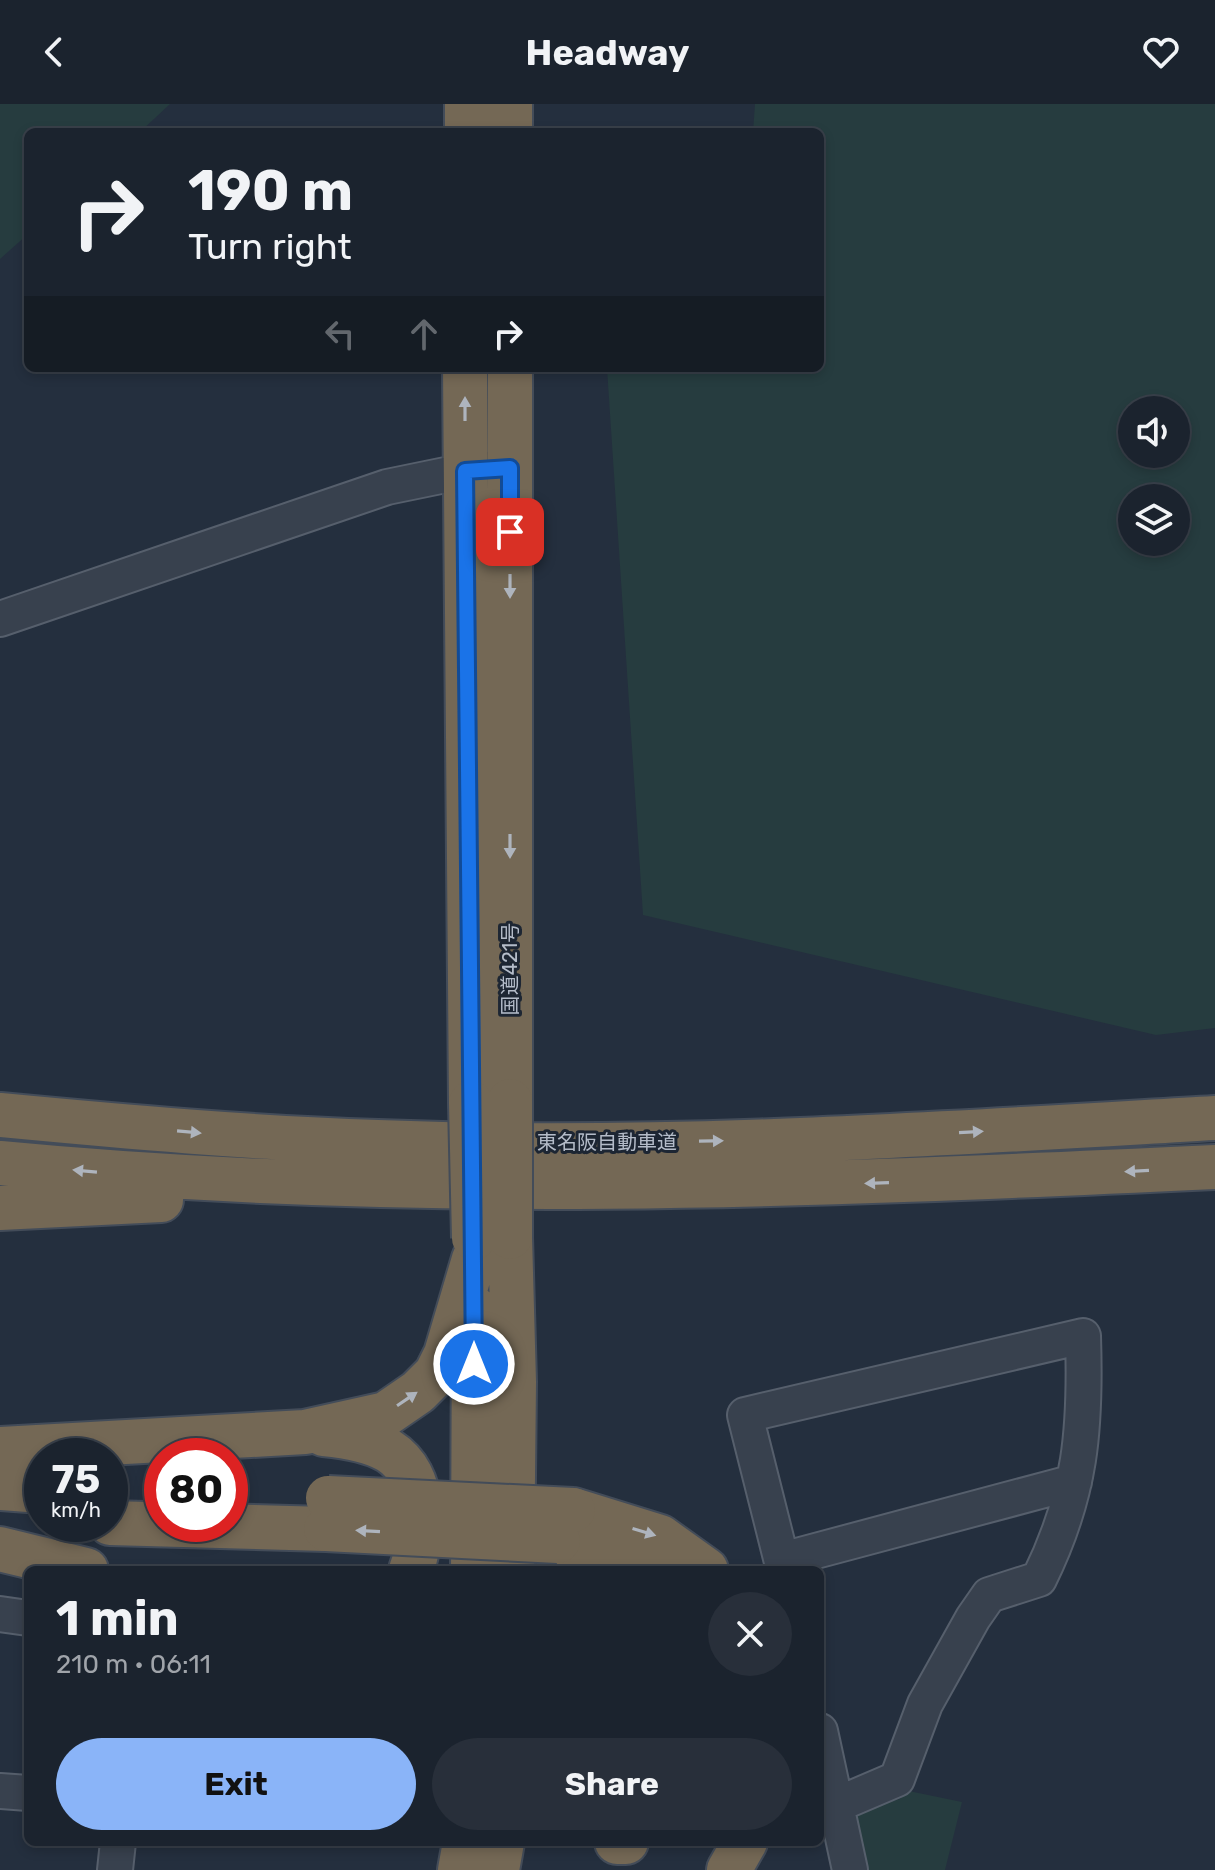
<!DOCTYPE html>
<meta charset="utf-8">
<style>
:root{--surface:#1b232e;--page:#282f3a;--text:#f1f3f6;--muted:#a0a4aa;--line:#39404a;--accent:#8ab4f8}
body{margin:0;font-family:Rubik,"Noto Sans JP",sans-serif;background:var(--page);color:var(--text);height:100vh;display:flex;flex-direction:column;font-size:30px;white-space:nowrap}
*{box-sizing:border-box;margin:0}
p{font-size:26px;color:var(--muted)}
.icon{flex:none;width:44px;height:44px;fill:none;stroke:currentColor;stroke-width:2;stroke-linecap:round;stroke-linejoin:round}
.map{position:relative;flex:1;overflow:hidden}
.panel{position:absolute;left:24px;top:1462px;width:800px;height:280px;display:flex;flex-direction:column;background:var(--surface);border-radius:12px;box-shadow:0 4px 12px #0003,0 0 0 2px var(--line)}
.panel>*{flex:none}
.hud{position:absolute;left:24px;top:24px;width:800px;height:244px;border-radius:12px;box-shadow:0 4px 12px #0003,0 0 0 2px var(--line);background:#1b232e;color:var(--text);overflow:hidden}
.fabs{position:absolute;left:1118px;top:292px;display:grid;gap:16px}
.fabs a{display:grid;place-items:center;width:72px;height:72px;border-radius:50%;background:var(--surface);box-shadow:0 4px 12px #0003,0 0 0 2px var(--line);font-size:40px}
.speed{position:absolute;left:24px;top:1334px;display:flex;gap:16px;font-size:40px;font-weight:700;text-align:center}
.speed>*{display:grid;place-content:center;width:104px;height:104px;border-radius:50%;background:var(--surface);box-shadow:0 4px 12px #0003,0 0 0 2px var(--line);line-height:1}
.speed small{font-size:20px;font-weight:400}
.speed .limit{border:12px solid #d22;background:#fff;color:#111}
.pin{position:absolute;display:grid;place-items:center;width:68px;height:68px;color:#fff;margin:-34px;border-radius:16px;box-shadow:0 4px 12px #0006}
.me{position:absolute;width:88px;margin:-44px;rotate:0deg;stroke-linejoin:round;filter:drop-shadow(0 0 6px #0008)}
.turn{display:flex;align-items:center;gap:28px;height:168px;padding:0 32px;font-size:36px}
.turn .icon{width:104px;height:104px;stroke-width:2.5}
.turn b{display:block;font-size:56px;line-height:68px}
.lanes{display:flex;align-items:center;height:76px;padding:0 32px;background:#0003;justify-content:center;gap:40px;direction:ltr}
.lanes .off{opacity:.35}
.round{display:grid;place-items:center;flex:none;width:84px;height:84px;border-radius:42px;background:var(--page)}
.headline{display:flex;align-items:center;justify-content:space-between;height:136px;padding:0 32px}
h1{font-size:48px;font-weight:700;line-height:60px}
.button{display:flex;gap:16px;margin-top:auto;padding:16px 32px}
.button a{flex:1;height:92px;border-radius:48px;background:var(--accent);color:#111;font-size:32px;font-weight:700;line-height:92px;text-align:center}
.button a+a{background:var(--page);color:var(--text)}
header{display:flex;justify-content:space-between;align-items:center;height:104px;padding:0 32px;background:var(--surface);font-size:36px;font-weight:700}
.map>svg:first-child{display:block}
</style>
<header><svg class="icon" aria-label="back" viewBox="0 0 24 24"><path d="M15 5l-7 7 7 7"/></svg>Headway<svg class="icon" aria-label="heart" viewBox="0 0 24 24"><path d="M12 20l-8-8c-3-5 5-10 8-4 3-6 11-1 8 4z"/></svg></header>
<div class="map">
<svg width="1215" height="1766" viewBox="0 0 1215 1766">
<rect width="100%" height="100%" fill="#242f3e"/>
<!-- green -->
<path fill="#263c3f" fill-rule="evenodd" d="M0,0H170L140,28H28V130L0,155Z
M755,0H1215V924L1156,931L643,811L607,264H820V28H753ZM1132,306H1176V350H1132ZM1132,394H1176V438H1132Z
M904,1686L962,1698L945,1766H862L849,1709L900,1695Z"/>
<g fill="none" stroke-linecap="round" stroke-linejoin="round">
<defs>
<path id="minor" d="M0,515L387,383L465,367L488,365
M782,1456L1074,1378
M784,1466L745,1311L1083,1232C1086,1325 1081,1390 1039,1475L989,1491L973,1514L925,1600L897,1675L836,1701
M0,1510L28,1514
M820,1627L850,1766
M0,1687L28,1689
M115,1766L118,1738"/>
<path id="highway" d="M510,0V28
M467,28V0
M465,264L471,999
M510,264V997
M0,1011C126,1023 252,1034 378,1038C657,1049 937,1030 1215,1014
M0,1059C405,1098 809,1082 1215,1063
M0,1104L161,1096
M510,1133L514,1278L512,1466
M324,1330C344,1332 371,1336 389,1347C427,1371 425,1430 411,1466
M0,1345L305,1328L386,1310L418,1288L436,1270L446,1250L474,1155
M0,1384L42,1387
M573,1406L660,1433L706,1466
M110,1419L326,1425
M558,1437L641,1466
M0,1445L86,1466
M473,1466L474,1204
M617,1738H626
M460,1766L465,1738
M497,1766L502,1738
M729,1766L745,1738"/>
</defs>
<!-- minor casing -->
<use href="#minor" stroke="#565f6c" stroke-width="38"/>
<!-- highway casing -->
<use href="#highway" stroke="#434c59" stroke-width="48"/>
<!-- minor -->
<use href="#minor" stroke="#38414e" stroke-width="34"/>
<!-- highway -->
<use href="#highway" stroke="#746855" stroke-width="44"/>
<defs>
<path id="highway-bridge" d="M471,999L474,1134
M510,1133V997
M328,1394L573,1406
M326,1425L558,1437"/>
</defs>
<!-- highway-bridge casing -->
<use href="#highway-bridge" stroke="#434c59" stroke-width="48" stroke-linecap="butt"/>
<!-- highway-bridge -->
<use href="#highway-bridge" stroke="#746855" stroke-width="44"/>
</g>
<!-- one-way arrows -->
<defs><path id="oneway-solid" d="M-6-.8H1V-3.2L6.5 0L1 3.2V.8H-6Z" transform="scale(2)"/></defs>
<g fill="#aeb4bd">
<use href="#oneway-solid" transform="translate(465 305) rotate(-90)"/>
<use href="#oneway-solid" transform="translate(510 482) rotate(90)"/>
<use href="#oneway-solid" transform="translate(510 742) rotate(90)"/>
<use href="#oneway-solid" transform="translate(189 1028) rotate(5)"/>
<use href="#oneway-solid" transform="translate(971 1028) rotate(-3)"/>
<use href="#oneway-solid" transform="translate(711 1037) rotate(-1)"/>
<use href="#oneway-solid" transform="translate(85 1067) rotate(-175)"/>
<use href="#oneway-solid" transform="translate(1137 1067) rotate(177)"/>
<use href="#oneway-solid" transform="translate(877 1079) rotate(178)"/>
<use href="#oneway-solid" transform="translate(407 1295) rotate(-34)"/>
<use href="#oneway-solid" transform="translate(368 1427) rotate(-177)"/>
<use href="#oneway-solid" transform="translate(644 1428) rotate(17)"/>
</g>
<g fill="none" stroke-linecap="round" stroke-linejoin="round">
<defs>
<path id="route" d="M474,1260L465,367L510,364V428"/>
</defs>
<!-- route casing -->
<use href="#route" stroke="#114b97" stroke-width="20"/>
<!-- route -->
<use href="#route" stroke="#1a73e8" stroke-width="14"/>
</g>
<g text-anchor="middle" stroke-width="6" stroke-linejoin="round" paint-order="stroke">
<!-- street labels -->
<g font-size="20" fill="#b4bcc9" stroke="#1d2633">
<text transform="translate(510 865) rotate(-90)" y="7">国道421号</text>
<text x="607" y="1045">東名阪自動車道</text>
</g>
</g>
</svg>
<div class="fabs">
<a><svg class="icon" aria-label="sound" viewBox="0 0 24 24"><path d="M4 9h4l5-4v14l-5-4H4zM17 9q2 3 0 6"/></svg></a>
<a><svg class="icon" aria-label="layers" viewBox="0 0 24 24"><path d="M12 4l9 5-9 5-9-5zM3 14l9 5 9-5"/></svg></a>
</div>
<div class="speed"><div>75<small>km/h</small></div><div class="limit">80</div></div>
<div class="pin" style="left:510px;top:428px;background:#d93025"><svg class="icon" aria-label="arrive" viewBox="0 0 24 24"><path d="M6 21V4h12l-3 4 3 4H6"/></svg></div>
<svg class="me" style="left:474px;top:1260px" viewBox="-20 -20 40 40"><circle r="17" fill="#1a73e8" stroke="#fff" stroke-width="3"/><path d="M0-11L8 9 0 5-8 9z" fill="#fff"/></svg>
<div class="hud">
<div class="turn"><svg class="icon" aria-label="right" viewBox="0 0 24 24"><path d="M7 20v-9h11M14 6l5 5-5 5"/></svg><div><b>190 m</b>Turn right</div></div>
<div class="lanes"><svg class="icon off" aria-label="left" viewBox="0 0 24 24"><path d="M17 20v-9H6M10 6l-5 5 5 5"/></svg><svg class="icon off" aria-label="ahead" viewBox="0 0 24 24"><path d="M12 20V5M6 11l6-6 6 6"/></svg><svg class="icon" aria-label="right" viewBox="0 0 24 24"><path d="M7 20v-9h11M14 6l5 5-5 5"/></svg></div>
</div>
<section class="panel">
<div class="headline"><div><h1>1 min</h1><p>210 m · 06:11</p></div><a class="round"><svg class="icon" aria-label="close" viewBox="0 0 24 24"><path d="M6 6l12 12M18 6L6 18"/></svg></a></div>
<div class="button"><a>Exit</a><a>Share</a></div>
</section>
</div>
